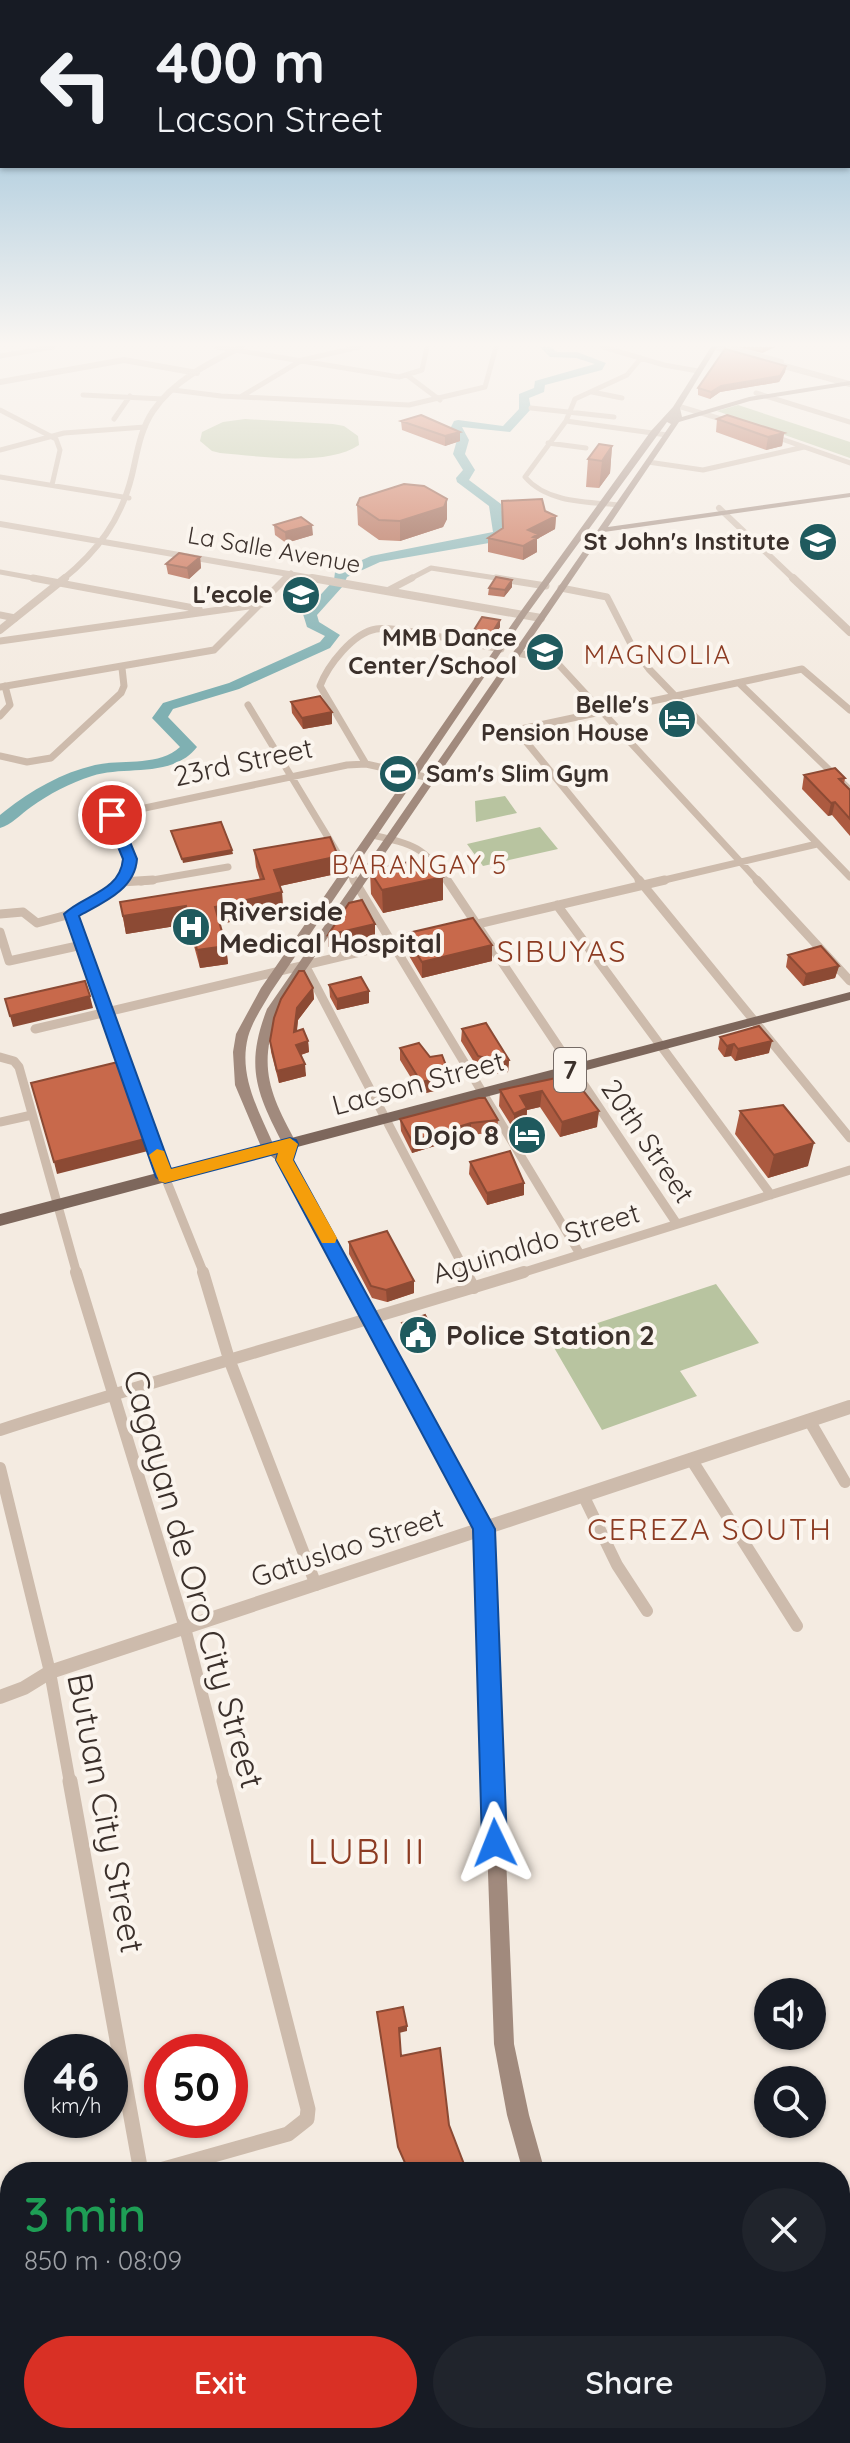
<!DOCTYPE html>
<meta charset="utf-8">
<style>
:root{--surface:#171b24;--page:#20242c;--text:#f1f3f6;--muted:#9ea1a6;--accent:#d93025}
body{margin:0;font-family:Quicksand,sans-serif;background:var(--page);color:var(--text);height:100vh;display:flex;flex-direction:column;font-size:30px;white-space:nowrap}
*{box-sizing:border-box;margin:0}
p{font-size:26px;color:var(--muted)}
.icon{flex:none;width:44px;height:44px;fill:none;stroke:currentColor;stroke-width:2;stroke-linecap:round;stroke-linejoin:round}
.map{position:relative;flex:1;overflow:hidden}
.side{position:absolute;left:0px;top:2162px;width:850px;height:282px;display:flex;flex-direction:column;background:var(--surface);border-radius:32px 32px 0 0;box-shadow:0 2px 6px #0004}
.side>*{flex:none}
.banner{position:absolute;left:0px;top:0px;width:850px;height:168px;box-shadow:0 2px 6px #0004;background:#171b24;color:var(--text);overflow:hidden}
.fabs{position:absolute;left:754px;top:1978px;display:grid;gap:16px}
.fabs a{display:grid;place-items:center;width:72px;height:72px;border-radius:50%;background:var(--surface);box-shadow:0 2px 6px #0004;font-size:40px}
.speed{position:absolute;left:24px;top:2034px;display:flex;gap:16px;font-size:40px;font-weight:700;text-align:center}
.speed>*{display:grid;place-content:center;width:104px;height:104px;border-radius:50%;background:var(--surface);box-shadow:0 2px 6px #0004;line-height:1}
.speed small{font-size:20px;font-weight:400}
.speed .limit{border:12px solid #d22;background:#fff;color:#111}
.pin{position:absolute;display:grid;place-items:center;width:68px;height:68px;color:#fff;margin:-34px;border:4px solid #fff;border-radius:50%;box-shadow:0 2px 8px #0007}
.me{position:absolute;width:88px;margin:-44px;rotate:358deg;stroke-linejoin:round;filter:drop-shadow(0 0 6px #0008)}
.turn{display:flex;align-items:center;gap:28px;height:168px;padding:0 24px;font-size:36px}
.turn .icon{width:104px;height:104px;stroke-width:2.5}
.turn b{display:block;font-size:56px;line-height:68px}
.round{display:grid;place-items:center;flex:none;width:84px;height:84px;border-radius:42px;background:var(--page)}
.head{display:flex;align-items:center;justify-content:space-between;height:136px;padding:0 24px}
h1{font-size:48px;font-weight:600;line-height:60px;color:#1e9e55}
.primary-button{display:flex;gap:16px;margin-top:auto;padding:16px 24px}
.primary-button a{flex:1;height:92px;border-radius:48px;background:var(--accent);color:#fff;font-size:32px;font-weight:600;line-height:92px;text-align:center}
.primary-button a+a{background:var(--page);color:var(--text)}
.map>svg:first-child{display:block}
</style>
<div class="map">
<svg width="850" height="2443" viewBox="0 0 850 2443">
<rect width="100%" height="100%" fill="#f4ebe1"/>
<!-- green -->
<path fill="#b8c4a0" d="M738,405L850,442V458L717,411Z
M245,419L333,424L344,426L358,436L359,445C327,467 258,456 220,453L212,451L200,441L202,432L223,422Z
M505,796L517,813L476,822L475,801Z
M540,827L558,849L483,866L467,844Z
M716,1284L759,1343L680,1371L697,1396L602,1430L549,1339Z"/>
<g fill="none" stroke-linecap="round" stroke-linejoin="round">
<!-- river -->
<path fill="#7fb0b2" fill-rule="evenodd" d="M540,347H551L557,352H577L606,363L602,370L545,385L544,392L529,398L531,409L510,432L462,427L469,440L465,454L475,470L469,480L501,504L505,537L489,543L380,562L347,577L343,586L317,615L319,622L340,635L330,648L239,689L173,709L168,717L197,747C172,779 125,765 92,776C70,783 49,794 31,807C21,814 11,825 0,828V815L5,811C32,790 61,773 95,765C122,759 158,767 180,747L152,718L163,703L229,683L320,642L325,636L307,627L303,614L334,580L335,572L371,556L493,532L489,506L457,482L456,478L463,470L453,454L457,440L450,429L454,421L458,420L503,426L519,409V394L534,388L535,381L595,364L576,358L550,357Z"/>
<!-- minor-far4 -->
<path stroke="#cdbbac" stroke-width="5" d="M217,347L399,377L422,370L427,347
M603,347L664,365L698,371
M0,356L53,347
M408,376L440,400
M173,390L221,396L409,405L485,387L496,347
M592,392L622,398
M756,393L850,422
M83,395L163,399
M242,396L302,360L359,347
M678,406L731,422
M531,408L614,417
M0,410L56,439L60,450L52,485
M114,419L130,396
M566,421L667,435
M773,436L850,463
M548,443L586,448
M0,450L64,433L145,427
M648,462L703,470L804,447
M0,477L129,498
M619,505C588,502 547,503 525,477L566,421L575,399L627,375L641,358
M0,572L44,580
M284,580L291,573
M408,580L431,568L509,580"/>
<!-- minor-far3 -->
<path stroke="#cdbbac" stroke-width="7" d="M33,578L199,609
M496,578L546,586
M561,588L607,597L633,648L649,669L850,877
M389,590L412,578
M0,615L15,618
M0,641L262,604
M517,653L548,659L560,666L759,882
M739,683L850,790
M0,687L214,650L286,578
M248,705L355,882
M0,716L10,705L5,686
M0,756L27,762L51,758L121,693L124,686L122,668
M366,764L320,686C328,665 353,633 376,629C395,625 477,645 501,649
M372,835C412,844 424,846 448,882
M121,882L130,859L112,815L347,765L366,764L430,778
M141,882L228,867
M641,882L519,733L521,729L802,669L850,710
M656,882L817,844"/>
<!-- minor-far2 -->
<path stroke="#cdbbac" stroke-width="9" d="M122,880L108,894L71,914L165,1177L204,1274
M354,880L580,1254
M447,880L677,1224
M639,880L850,1138
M757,880L850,981
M121,882L153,880
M557,905L771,1195
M0,914L23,912L37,923L71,914
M465,927L665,880
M0,932L9,961L82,945
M305,965L467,1274
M35,1029L415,939
M0,1057L14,1061L19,1067L77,1274
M0,1122L32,1115
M518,1274L850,1170"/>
<!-- minor-far1 -->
<path stroke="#cdbbac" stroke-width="12" d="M76,1272L185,1628L225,1783
M203,1272L229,1359L316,1585
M465,1272L474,1288
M809,1420L845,1482
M0,1430C174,1374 350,1326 524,1272
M691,1459L797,1626
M0,1468L50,1672L70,1783
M584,1497L617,1565L647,1611"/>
<!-- minor -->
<path stroke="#cdbbac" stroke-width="15" d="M70,1781L141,2172
M153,2172L288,2134L307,2119L308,2109L224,1781
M0,2220L10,2217
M647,2434L652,2443"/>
<!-- tertiary-far2 -->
<path stroke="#cdbbac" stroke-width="6" d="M716,347L740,354
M733,349L781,362
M773,363L850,384
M0,382L124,360L197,373
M719,508L795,580
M0,524L323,580
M62,580C98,551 121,520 132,475C137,454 140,430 153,411C173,381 209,363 241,347"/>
<!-- tertiary-far1 -->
<path stroke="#cdbbac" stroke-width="8" d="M312,578L541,618
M793,578L850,632
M0,630L65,578"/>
<!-- tertiary -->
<path stroke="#cdbbac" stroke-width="14" d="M0,1697L24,1688L50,1672L850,1407"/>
<!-- secondary -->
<path fill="#a18a7d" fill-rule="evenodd" d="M711,347H717L680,408L682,417L749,397L850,381V385L750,401L679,422L608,527L850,493V497L604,532L279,1009C257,1066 269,1093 297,1144L291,1159L492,1529L514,2044L529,2115L545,2172H523L507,2115L494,2044L476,1530L295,1190L280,1163L262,1149L235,1085L233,1052L236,1034L261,988L521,611L651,431L673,407ZM667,422L671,424L267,1009C245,1066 256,1092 283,1144L281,1151L274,1146C259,1111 238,1076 248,1037C252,1022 263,1006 271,992L527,614Z
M850,2243V2267L840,2271V2247Z
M524,2434H560L556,2443H520Z"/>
<!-- primary -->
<path fill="#7d675c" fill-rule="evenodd" d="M850,992V1000L0,1226V1214Z"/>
</g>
<!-- wall -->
<path fill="#ac5a40" d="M738,347H775L762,353Z
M786,366L785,372L779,382L720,392L710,399L698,395V388Z
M717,419L784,433L782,446L766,450L716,432Z
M401,421L460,432V441L445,446L402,430Z
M612,446L610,473L599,488L586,487L588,459Z
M447,499V519L443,527L400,541L379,540L358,525L357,505Z
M502,501L545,511L556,516L555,529L537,539V552L523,560L488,552V538L502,529Z
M274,525L313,535L286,543L275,535Z
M200,557L201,568L189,579L168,574L166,564Z
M512,580V587L504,597L488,595L489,588Z
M500,627L491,640L474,637V630Z
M291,702L332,724L303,729L292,713Z
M804,775L845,778L844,784L850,790V836L832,815L828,816L802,789Z
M254,850L336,851L337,869L331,875L280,886L282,892L283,910L220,924L226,946L228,964L200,968L188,924L126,934L120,902L260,880L256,867Z
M370,871L443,877V900L383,913L371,894Z
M404,934L492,961L422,978L405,949Z
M788,955L839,966L835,978L803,986L786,967Z
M329,985L369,1003L337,1010L330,997Z
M313,988L314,999L298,1020L297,1031L308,1041L309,1052L301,1055L306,1076L279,1083L271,1052L270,1041Z
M462,1029L509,1060L508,1072L499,1074L477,1067L461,1041Z
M720,1037L769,1053L735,1061L731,1056L724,1057L718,1049Z
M400,1048L447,1079L439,1090L421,1094L400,1060Z
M574,1086L597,1127L560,1137L540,1107L527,1110L526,1124L514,1130L499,1106L500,1090Z
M740,1111L808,1166L768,1178L735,1134Z
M400,1119L498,1120L497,1132L471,1135L412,1153L401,1131Z
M470,1162L524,1195L487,1205L469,1174Z
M349,1242L414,1293L387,1302L372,1298L349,1254Z
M402,1323L434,1332V1340L411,1348L402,1331Z"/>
<!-- shaded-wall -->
<path fill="#8c4a34" d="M763,347H775L762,353Z
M786,366L785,372L779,382L720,392L710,399L711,392L721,386Z
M460,432V441L445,446V436Z
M784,433L782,446L766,450L768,437Z
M612,446L610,473L599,488L602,461Z
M447,499V519L443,527L400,541V521Z
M556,516L555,529L537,539V552L523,560V546L528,530Z
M312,525L313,535L286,543L285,532Z
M200,557L201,568L189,579L187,568Z
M512,580V587L504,597L505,590Z
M500,620V627L491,640L492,633Z
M332,712V724L303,729L302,718Z
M835,802L832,815L828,816L831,803Z
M232,850L233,854L183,863L182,859Z
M336,851L337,869L331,875L275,887L274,870Z
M443,877V900L383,913L382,890Z
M282,892L283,910L217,925L215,907Z
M186,906L188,924L126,934L123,916Z
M375,924V936L328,947V935Z
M492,945V961L422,978V962Z
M226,946L228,964L200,968L197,950Z
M839,966L835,978L803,986L806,974Z
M313,988L314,999L298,1020L295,1044L294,1032L297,1008Z
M369,991V1003L337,1010V999Z
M90,996L93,1008L13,1027L10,1016Z
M308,1041L309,1052L297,1056L296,1045Z
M772,1041L769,1053L735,1061L738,1049Z
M734,1044L731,1056L724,1057L727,1046Z
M509,1060L508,1072L499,1074L500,1062Z
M305,1064L306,1076L279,1083L277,1071Z
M447,1068V1079L439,1090L421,1094V1082Z
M575,1074L574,1089L569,1085Z
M542,1091L540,1107L527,1110L526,1124L514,1130V1114L520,1096Z
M599,1111L597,1127L560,1137L562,1122Z
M471,1123V1135L412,1153V1141Z
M145,1139L148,1151L57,1174L54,1162Z
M814,1143L808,1166L768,1178L774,1155Z
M524,1183V1195L487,1205V1193Z
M414,1281V1293L387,1302L386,1290Z
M434,1332V1340L411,1348V1340Z
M407,2026V2031L399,2033V2028Z"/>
<!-- building -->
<path fill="#c8694b" stroke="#8c4a34" stroke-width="2" d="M725,349L786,366L780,376L721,386L711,392L698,388Z
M421,415L460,432L445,436L401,421Z
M727,415L784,433L768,437L717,419Z
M599,444L612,446L602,461L588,459Z
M404,484L424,486L447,499L444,507L400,521L379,520L357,505L360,498Z
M542,499L545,511L556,516L528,530L538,534L533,537L537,538L523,546L488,538L503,528L502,501Z
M301,517L312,525L285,532L274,525Z
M179,553L200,557L187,568L166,564Z
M496,577L512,580L505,590L489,588Z
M482,617L500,620L492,633L474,630Z
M320,696L332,712L302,718L291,702Z
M835,768L845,778L839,779L850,790V819L835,802L831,803L804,775Z
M221,822L232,850L182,859L171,831Z
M330,837L336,851L330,858L274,870L282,892L215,907L226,946L197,950L186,906L123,916L120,902L264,879L254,850Z
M431,857L443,877L382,890L370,871Z
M362,900L375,924L328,935L349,903Z
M473,918L492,945L422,962L404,934Z
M821,946L839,966L806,974L788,955Z
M299,971H304L313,988L297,1008L294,1032L303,1029L308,1041L296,1045L305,1064L277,1071L270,1041L274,1018L281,999Z
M361,977L369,991L337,999L329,985Z
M85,981L90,996L10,1016L5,999Z
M486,1023L509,1060L500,1062L478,1056L462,1029Z
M759,1026L772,1041L738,1049L734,1044L727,1046L720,1037Z
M419,1043L430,1057L442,1055L447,1068L440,1078L421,1082L400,1048Z
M118,1062L145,1139L54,1162L31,1083Z
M575,1074L569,1085L581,1088L599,1111L562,1122L542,1091L520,1096L527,1108L514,1114L500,1090Z
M479,1098H485L498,1120L471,1123L412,1141L400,1119Z
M783,1105L814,1143L774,1155L740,1111Z
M510,1151L524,1183L487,1193L470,1162Z
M387,1231L414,1281L386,1290L371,1286L349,1242Z
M425,1315L434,1332L411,1340L402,1323Z
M403,2007L407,2026L399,2028L401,2056L440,2048L449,2125L467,2172H409L398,2147L377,2012Z"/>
<!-- sky -->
<linearGradient id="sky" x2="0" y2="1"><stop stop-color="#7eb2d2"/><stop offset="0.5" stop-color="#faf6f2"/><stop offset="1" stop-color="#faf6f2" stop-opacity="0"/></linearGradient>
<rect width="850" height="689" fill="url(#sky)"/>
<!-- route -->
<path fill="#1a73e8" stroke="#114b97" stroke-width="2" d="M112,811L119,815L137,859C135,890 102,903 79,916L171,1169L290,1138L296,1140L298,1144L293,1160L495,1529L507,1843L503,1852L495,1856L486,1852L482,1843L473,1529L276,1160L278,1153L165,1183L156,1177L64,914C83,895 120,892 123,859L105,815Z"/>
<!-- slow -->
<path fill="#f59e0b" d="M290,1138L298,1144L293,1160L337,1238L335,1243H322L276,1160L278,1153L165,1183L159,1181L149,1155L157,1149L164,1151L171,1169Z"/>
<!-- icons -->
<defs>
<symbol id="school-disc" viewBox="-11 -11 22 22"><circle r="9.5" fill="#1f5a5e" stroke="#fbf5ee"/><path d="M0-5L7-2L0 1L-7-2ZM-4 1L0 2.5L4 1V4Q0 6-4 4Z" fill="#fff"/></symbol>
<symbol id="hotel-disc" viewBox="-11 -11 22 22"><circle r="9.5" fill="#1f5a5e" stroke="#fbf5ee"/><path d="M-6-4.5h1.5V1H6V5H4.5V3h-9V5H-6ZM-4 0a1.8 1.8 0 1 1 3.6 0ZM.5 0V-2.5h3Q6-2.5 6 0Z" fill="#fff"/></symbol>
<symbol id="stadium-disc" viewBox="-11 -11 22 22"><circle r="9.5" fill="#1f5a5e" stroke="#fbf5ee"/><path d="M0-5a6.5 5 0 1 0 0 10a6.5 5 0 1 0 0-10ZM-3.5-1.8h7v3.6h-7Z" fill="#fff"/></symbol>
<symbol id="hospital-disc" viewBox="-11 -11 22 22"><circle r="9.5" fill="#1f5a5e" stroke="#fbf5ee"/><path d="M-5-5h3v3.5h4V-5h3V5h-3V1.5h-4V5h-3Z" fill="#fff"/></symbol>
<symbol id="civic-disc" viewBox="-11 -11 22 22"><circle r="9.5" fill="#1f5a5e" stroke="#fbf5ee"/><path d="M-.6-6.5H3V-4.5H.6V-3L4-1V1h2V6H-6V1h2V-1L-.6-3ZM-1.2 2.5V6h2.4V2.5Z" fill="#fff"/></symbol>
</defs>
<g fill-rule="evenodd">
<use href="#school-disc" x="796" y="520" width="44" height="44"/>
<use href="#school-disc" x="279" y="573" width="44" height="44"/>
<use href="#school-disc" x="523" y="630" width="44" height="44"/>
<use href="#hotel-disc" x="655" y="697" width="44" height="44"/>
<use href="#stadium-disc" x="376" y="752" width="44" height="44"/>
<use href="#hospital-disc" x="169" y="905" width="44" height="44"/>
<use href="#hotel-disc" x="505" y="1113" width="44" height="44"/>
<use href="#civic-disc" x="396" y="1313" width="44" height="44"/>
</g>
<g text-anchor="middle" stroke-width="8" stroke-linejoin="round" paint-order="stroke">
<!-- far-poi labels -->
<g font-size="24" font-weight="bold" fill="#3b302b" stroke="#fbf5ee" text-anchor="end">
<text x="790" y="550">St John's Institute</text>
<text x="273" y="603">L'ecole</text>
<text x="517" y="646">MMB Dance<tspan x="517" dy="28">Center/School</tspan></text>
<text x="649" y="713">Belle's<tspan x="649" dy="28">Pension House</tspan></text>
<text x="426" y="782" text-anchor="start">Sam's Slim Gym</text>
</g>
<!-- far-street labels -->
<g font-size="24" fill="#3b302b" stroke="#fbf5ee">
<text transform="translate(274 550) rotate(10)" y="8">La Salle Avenue</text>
</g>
<!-- far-neighbourhood labels -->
<g font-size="26" letter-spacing="2" fill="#8c3b22" stroke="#fbf5ee">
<text x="658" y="664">MAGNOLIA</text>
</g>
<!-- far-quarter labels -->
<g font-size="26" letter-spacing="2" fill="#8c3b22" stroke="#fbf5ee">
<text x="420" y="874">BARANGAY 5</text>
</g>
<!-- shield labels -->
<rect fill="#fbf5ee" stroke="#756b66" stroke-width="2" x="554" y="1048" width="32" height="44" rx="6"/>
<g font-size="26" font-weight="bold" fill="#3b302b">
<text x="570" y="1079">7</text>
</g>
<!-- street labels -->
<g font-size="28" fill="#3b302b" stroke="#fbf5ee">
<text transform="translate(243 762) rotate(-12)" y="10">23rd Street</text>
<text transform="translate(418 1083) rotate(-15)" y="10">Lacson Street</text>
<text transform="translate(648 1141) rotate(56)" y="10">20th Street</text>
<text transform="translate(536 1243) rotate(-17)" y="10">Aguinaldo Street</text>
<text transform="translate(347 1547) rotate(-18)" y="10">Gatuslao Street</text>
</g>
<!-- poi labels -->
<g font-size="28" font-weight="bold" fill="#3b302b" stroke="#fbf5ee" text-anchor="start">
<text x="219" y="921">Riverside<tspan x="219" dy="32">Medical Hospital</tspan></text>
<text x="499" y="1145" text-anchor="end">Dojo 8</text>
<text x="446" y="1345">Police Station 2</text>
</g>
<!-- neighbourhood labels -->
<g font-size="30" letter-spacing="2" fill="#8c3b22" stroke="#fbf5ee">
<text x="562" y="962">SIBUYAS</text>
<text x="710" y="1540">CEREZA SOUTH</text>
</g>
<!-- near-street labels -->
<g font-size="34" fill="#3b302b" stroke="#fbf5ee">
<text transform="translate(194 1579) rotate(74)" y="12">Cagayan de Oro City Street</text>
<text transform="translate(106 1813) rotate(79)" y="12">Butuan City Street</text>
</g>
<!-- near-neighbourhood labels -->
<g font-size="36" letter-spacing="2" fill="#8c3b22" stroke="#fbf5ee">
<text x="367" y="1864">LUBI II</text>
</g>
</g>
</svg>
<div class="fabs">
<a><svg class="icon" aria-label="sound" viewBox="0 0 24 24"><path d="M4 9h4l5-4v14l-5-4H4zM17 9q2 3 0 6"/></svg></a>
<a><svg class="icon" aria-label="search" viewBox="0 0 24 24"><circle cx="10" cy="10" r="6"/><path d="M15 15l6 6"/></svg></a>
</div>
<div class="speed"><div>46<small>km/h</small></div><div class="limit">50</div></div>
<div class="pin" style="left:112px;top:815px;background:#d93025"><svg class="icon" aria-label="arrive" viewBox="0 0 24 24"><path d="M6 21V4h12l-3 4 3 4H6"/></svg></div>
<svg class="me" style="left:495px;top:1843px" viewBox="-20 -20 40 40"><path d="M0-17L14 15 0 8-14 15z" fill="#1a73e8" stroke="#fff" stroke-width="4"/></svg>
<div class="banner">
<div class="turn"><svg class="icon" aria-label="left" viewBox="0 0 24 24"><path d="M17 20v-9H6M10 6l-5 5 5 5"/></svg><div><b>400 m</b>Lacson Street</div></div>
</div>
<section class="side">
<div class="head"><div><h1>3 min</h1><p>850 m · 08:09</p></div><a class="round"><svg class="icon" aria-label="close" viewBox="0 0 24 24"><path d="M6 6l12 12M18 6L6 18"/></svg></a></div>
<div class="primary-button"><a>Exit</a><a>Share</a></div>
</section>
</div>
